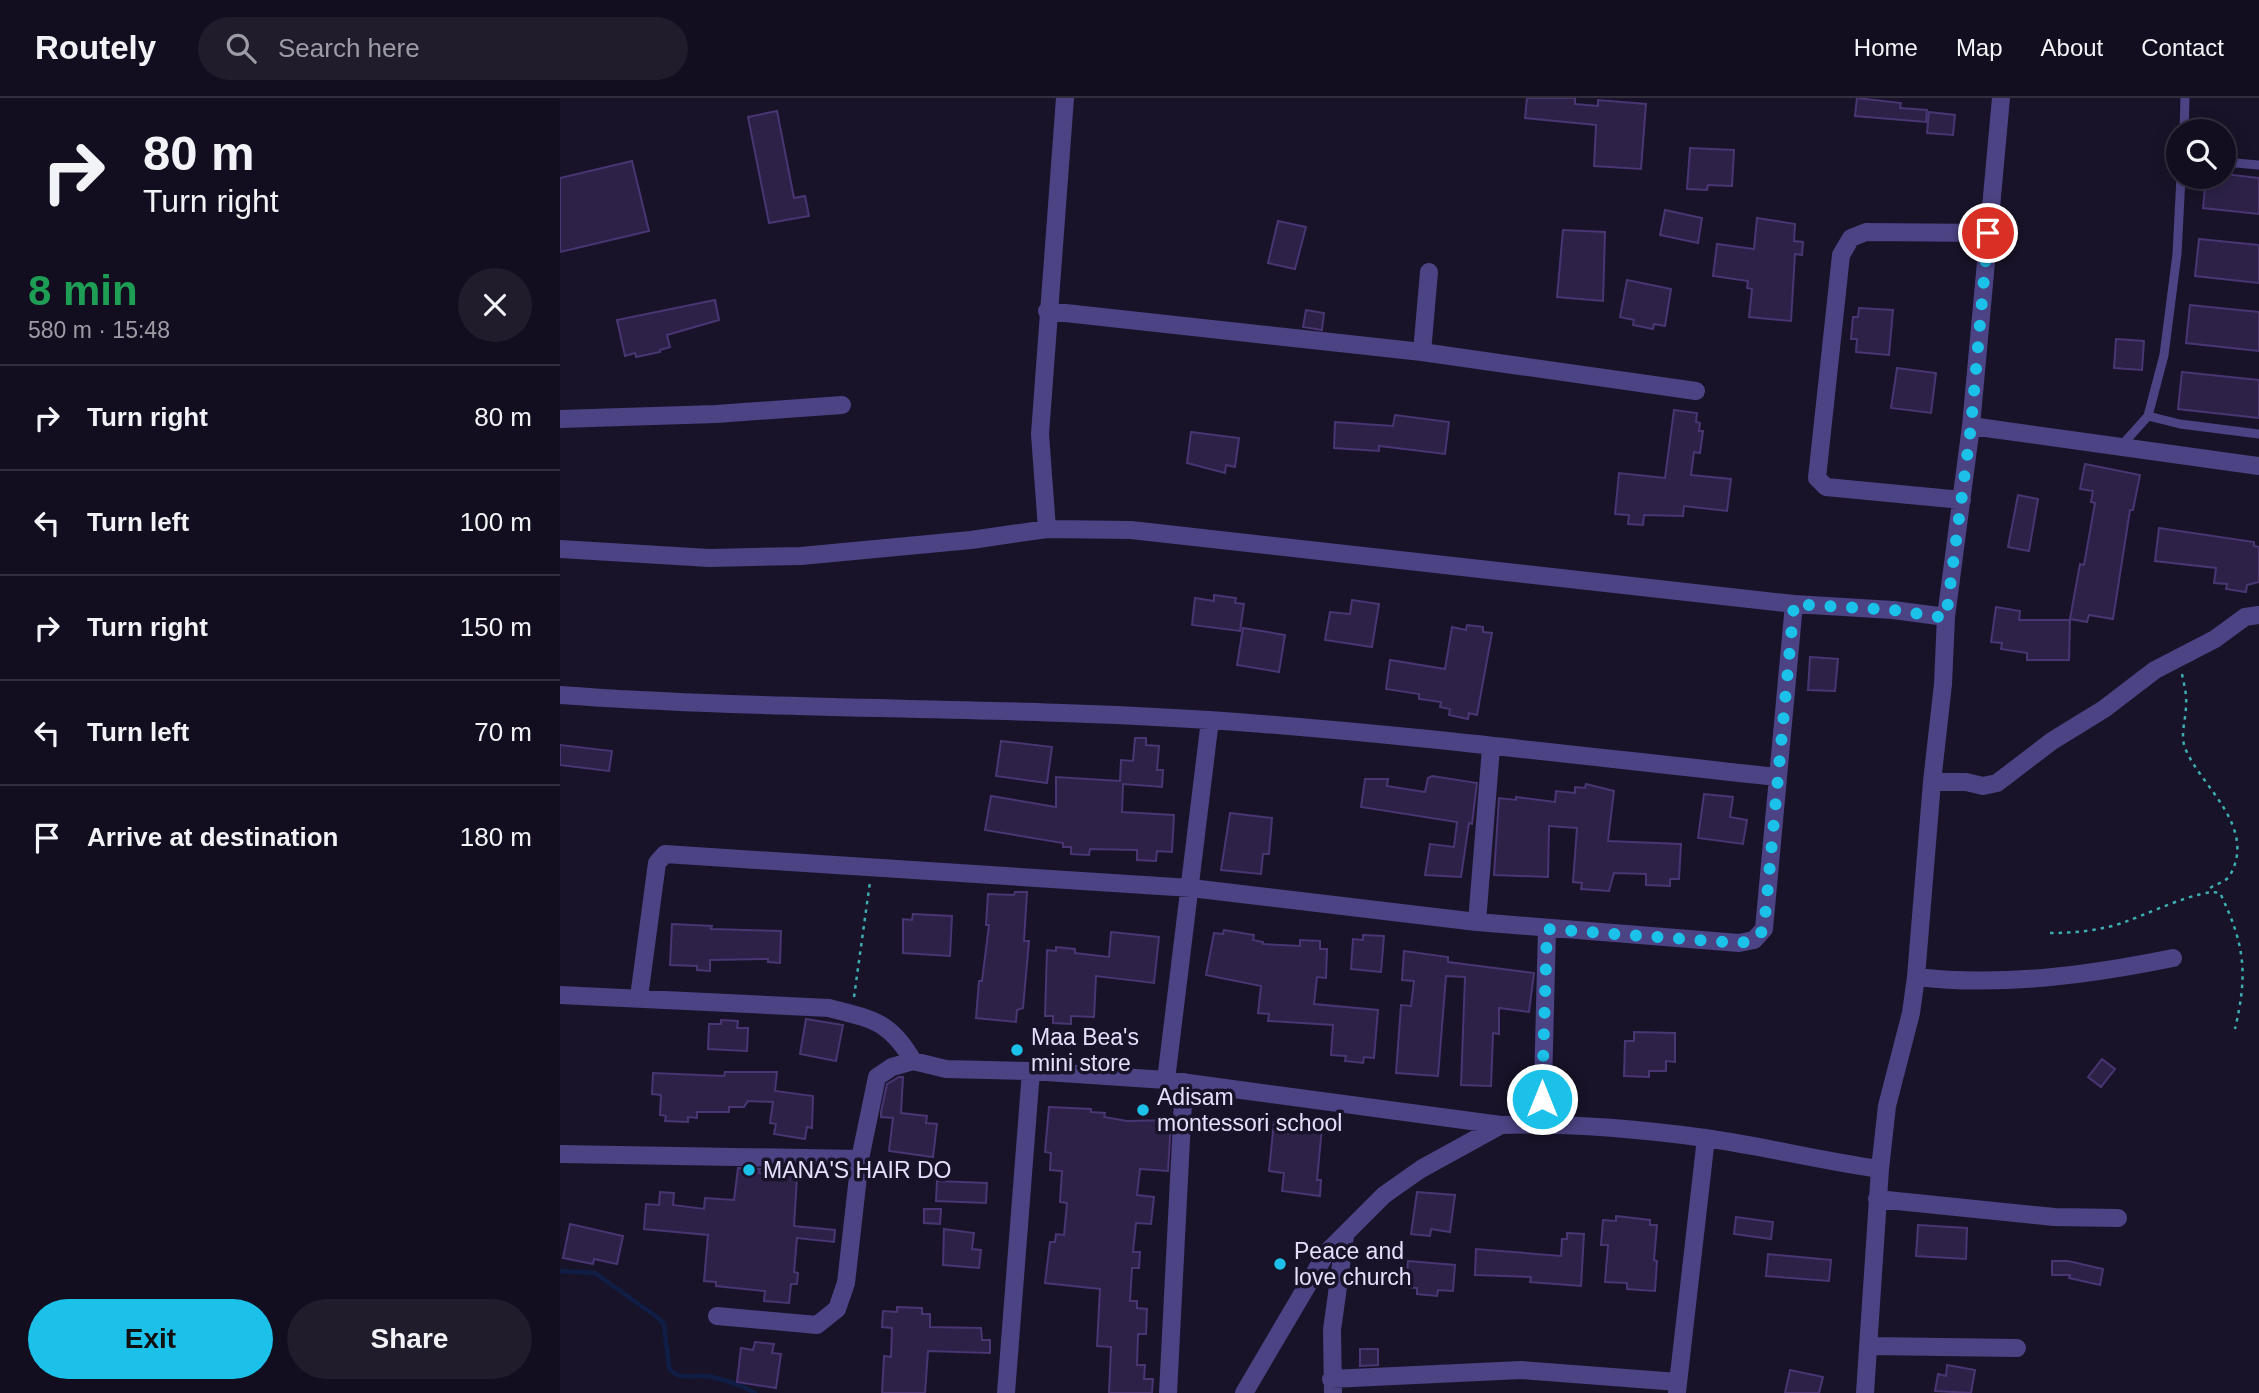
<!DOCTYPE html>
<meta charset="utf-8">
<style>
:root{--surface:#130e1f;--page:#201c2c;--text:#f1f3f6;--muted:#9d9ca4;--line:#322e3d;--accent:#1cc1ea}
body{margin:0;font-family:Helvetica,sans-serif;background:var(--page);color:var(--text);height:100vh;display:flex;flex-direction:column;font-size:26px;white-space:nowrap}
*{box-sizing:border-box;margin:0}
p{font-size:23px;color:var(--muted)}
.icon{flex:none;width:38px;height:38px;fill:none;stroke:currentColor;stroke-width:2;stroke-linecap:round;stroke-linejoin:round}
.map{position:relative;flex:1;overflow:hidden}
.details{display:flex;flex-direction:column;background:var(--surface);width:560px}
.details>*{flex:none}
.banner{background:#130e1f;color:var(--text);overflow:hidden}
.controls{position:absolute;left:1606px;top:21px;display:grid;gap:14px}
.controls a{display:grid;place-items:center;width:70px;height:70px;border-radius:50%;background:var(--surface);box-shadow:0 4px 18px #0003,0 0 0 2px var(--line);font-size:35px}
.pin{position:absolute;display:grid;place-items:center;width:60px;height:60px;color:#fff;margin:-30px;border:4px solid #fff;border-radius:50%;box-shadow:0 2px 7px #0007}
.me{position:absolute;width:77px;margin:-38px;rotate:0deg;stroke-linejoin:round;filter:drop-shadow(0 0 5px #0008)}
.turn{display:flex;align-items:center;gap:24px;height:147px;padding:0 28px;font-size:32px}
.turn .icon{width:91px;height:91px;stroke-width:2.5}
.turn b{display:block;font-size:49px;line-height:60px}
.round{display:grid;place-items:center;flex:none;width:74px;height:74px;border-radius:37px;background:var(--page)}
.head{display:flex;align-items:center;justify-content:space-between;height:119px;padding:0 28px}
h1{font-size:42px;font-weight:700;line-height:52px;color:#1e9e55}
.cta{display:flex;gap:14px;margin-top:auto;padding:14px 28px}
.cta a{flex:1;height:80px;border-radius:42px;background:var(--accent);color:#111;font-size:28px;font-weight:700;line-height:80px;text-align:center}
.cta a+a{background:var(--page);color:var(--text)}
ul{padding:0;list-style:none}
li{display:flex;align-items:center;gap:21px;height:105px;padding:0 28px;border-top:2px solid var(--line)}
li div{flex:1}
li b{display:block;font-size:26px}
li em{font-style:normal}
header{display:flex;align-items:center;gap:42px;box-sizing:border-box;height:98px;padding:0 35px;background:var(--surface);border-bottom:2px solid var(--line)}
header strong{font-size:33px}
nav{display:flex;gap:38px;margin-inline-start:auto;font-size:24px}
.search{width:490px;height:63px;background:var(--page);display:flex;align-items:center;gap:18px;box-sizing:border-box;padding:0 24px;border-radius:38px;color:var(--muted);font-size:26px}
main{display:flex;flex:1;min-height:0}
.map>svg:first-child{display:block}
</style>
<header>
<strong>Routely</strong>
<div class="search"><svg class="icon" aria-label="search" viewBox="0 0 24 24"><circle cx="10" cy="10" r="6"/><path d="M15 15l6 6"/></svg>Search here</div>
<nav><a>Home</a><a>Map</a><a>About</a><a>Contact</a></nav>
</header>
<main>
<section class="details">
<div class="banner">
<div class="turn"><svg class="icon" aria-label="right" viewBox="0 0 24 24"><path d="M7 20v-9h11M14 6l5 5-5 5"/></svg><div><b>80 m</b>Turn right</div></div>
</div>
<div class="head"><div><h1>8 min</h1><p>580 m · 15:48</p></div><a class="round"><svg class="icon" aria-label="close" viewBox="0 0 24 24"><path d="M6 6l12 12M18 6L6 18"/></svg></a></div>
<ul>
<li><svg class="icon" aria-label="right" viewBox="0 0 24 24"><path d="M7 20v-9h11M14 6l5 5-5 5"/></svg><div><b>Turn right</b></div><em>80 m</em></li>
<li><svg class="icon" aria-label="left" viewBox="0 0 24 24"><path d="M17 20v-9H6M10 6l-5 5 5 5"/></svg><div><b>Turn left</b></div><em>100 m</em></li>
<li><svg class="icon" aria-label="right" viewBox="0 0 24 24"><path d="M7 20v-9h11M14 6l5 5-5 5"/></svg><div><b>Turn right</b></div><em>150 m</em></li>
<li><svg class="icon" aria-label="left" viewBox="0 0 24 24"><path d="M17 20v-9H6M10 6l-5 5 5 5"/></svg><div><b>Turn left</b></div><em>70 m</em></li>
<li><svg class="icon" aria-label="arrive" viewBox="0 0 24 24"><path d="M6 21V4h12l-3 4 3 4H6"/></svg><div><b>Arrive at destination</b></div><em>180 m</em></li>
</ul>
<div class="cta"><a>Exit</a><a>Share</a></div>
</section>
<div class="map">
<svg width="1699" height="1295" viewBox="0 0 1699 1295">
<rect width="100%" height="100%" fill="#191329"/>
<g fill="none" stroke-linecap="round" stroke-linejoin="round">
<!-- stream -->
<path stroke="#101e45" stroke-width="4.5" d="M0,1173L35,1175L97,1219L104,1226L109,1270C120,1285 137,1275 152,1279C165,1282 183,1288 195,1295"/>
</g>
<!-- building -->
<path fill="#2d2148" stroke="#483572" stroke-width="2" d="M967,0H1015V6L1038,8V2L1086,6L1081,71L1034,68L1036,27L965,20Z
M1297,0L1341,5L1340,10L1367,12L1366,24L1295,18Z
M217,13L234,100L245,98L249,118L209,125L188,19Z
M1369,14L1395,17L1393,37L1367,35Z
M1130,50L1174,52L1172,88L1148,87L1147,92L1127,91Z
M72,63L89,133L0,154V80Z
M1664,76L1699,80V116L1643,110L1646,79H1664Z
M1105,112L1142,120L1138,145L1100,137Z
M1197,120L1235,126L1234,143L1243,144L1242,157L1235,156L1231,223L1189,219L1192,191L1187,190L1188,183L1153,178L1157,146L1194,151Z
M718,123L746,129L735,171L708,165Z
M1003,132L1045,134L1043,203L997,199Z
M1639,141L1699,147V185L1635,178Z
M1067,182L1111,191L1105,228L1094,226L1093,231L1073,227L1074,222L1060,219Z
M155,202L159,222L107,237L110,249L100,252V254L76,259L75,255L65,258L57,222Z
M1630,207L1699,214V253L1626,245Z
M1299,210L1333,212L1329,257L1296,254L1297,241H1291L1293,219H1298Z
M746,212L764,215L762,232L743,229Z
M1556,241L1584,243L1582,272L1554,270Z
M1337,270L1376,275L1371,315L1331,310Z
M1622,274L1699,282V320L1618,311Z
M1114,312L1137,315L1136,324L1140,325L1139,333H1143L1140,355L1134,354L1131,377L1171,381L1167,413L1124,408L1123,418L1084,417L1083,427L1068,426L1069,417L1055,416L1059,375L1105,380Z
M835,317L889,324L885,356L819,348V353L774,350L775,324L833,328Z
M631,334L679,340L675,369L666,367L665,375L627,365Z
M1525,366L1580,377L1573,412H1570L1553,521L1529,517L1527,524L1510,521L1520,466L1524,467L1535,405L1531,404L1533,393L1520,391Z
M1458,397L1478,401L1469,453L1448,449Z
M1599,430L1694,444V448L1699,449V484L1687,487L1686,494L1666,491L1667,486L1654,485L1656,470L1595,463Z
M654,497L676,500L675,505L684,506L680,533L632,527L635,500L654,503Z
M792,502L819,506L812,549L765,542L770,514L790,516Z
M1436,509L1460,513L1459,522H1510L1509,562H1467V555L1441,551L1442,545L1431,544Z
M907,527L923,529V534L932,535L917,617L909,615L908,621L889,617L890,611L880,609L881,604L859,601V596L826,591L830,562L885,571L892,529L906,532Z
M683,530L725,537L719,574L677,567Z
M1250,559L1278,561L1275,593L1248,592Z
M575,640H586V647L599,648L597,672H603L602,689L563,686L562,714L614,717L612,754L597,753L596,763L577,762V752L530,751L529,757L511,756V749H503V745L425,732L431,698L496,709V679L560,683L561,662L573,663Z
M441,643L492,649L487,685L436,678Z
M0,647L52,653L49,673L0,667Z
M872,678L917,685L912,726L909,725L901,779L865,777L870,746L894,749L897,724L801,709L805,681H828L827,688L865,694L868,680Z
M1026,686L1054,693L1048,743L1121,746L1119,781H1110V788L1086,787V776L1054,775L1049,793L1021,791L1022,785L1013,784L1017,730L989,728L988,779L934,777L939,700L956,702V699L995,704L996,693L1015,695V689L1025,690Z
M1144,696L1173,699L1170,719L1187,722L1183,746L1138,740Z
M670,715L712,720L709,756H703L701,776L661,772Z
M455,794H467L464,843H469L463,910L457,912L456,924L416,920L419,883H422L429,827H426L428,796L454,797Z
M353,816L392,818L390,858L343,855V821L352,822Z
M112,826L152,828L151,831L221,833L220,865L208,864V861L150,862V873L137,872V868L110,867Z
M664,832L694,837L693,842L703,844V846L740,848V842L760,843V851H767L766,880L757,879L754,906L818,912L814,960L804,959L803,965L785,963L786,958L771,957L773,927L708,923L709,916L698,915L701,888L646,877L654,835L663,836Z
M551,834L599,839L594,885L536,878L534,919L511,918V926L493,925V918H485L487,852L496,853V849L515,851V855L549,859Z
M803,837L824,838L821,874L791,871L793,841L803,842Z
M844,853L888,859V864L974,875L969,914L939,910V936L933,935L931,988L901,987L905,879L886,878L878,978L836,975L841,907L851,908L854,883L842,882Z
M246,921L283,927L276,963L240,956Z
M161,922L178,923L177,930H188L187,953L148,951L149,926H161Z
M1074,934L1115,935V964L1106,963V973H1089V979L1064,978L1065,943H1074Z
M1542,961L1555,971L1541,989L1528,979Z
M165,974H217L215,993L253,998L252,1030L247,1029L245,1041L214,1036L216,1026L210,1025L213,1004L188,1003L184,1009H169V1014H137V1020L128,1019V1024L105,1023L106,1018L100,1017L101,997L92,996L93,975L164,978Z
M339,979H343L341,1015L367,1018L366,1025L377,1026L373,1059L329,1053L333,1020L321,1019V1014L327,986Z
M489,1009L531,1011V1014L545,1015L544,1019L567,1023L611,1022L608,1073L580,1071L577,1097L594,1099L591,1126L576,1125L573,1154H580L579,1170H572L570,1203H577V1210L587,1211L586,1236H578L577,1267H585L584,1281H593L592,1295H549L551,1249L537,1248L540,1191L485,1185L490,1144H495L496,1136L504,1137L507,1105L500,1104L502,1073L490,1072L491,1055L485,1054Z
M714,1024L762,1029L757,1082H761L760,1098L722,1093L724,1075L709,1073Z
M178,1070L200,1071L199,1075L237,1079L234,1128L275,1132L274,1144L237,1140L234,1174L238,1175L237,1186H231L229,1205L204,1203L205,1193L156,1188V1184L144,1183L148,1137L84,1131L86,1106L99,1107L100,1094L114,1095L113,1107L144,1111L145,1100L174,1102Z
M377,1083L427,1085L426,1105L376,1103Z
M857,1094L895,1097L890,1134L871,1131L870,1138L851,1136Z
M364,1111H381L380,1126L364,1125Z
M1056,1118L1090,1122V1127H1097L1094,1162L1097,1163L1095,1193L1067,1191V1185L1045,1184L1048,1147H1041L1043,1122L1056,1123Z
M1176,1119L1213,1124L1211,1141L1174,1136Z
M10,1126L63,1138L57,1166L34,1161L33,1166L3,1160Z
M1358,1127L1407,1130L1406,1161L1356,1158Z
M384,1131L414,1135L412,1151L421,1152L419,1170L383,1167Z
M1007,1135L1024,1136L1021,1188L970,1184L971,1179L915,1177L916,1151L1001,1158L1002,1141H1007Z
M1208,1156L1271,1162L1269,1183L1206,1178Z
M848,1163L895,1167L893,1193L878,1192L877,1198L857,1196V1190L846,1189Z
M1492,1163H1508L1543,1171L1540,1187L1509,1180L1510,1177H1492Z
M337,1209L362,1210V1216H370V1229L421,1230L422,1242H430V1255L368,1253L365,1295H322L324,1258L331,1259L332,1230L322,1229L323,1213L337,1214Z
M195,1244L214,1246L212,1255L221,1256L216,1290L177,1284L181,1250L193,1252Z
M800,1251H818V1267L800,1268Z
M1387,1267L1415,1272L1411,1295L1375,1293L1378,1276L1386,1278Z
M1230,1272L1263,1279L1259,1295H1225Z"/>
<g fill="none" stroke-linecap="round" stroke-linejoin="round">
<!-- path -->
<path stroke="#3cadb2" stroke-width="2.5" stroke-dasharray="3.5 5" stroke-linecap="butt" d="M1622,576C1624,587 1627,596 1626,607C1626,622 1620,636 1625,650C1640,688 1699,729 1669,779C1662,786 1653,786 1647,793
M1490,835C1513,835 1533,833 1556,827C1580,820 1641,789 1660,795C1685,847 1688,875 1675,931
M294,899L310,784"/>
<!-- service -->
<path stroke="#4c4384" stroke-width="9" d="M1624,33L1625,0
M1664,64L1699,67
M1588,318L1620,326L1699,336
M1562,347L1588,318L1604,257L1617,156L1621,79"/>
<!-- minor -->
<path stroke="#4c4384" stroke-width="18" d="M487,213L862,254L1136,293
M862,254L869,174
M0,321L156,316L282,307
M1411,328L1699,368
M1402,402L1266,389L1257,380L1281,157L1291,140L1306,134L1428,135
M487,431L480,336L505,0
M0,451L149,460L241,458L411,442L487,431L571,432L1234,506L1333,512L1386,519
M0,597C216,613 433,608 649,622C839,635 1028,659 1217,679
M1372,684H1406L1423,688L1437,685L1492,643L1544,611L1595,572L1655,541L1685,519L1699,517
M917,824L931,650
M1356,879C1442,889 1529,877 1613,860
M0,897L269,910C312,921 330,923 353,963
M79,899L97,765L105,756L631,790L917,824L1179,845L1194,842L1204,831L1234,506
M606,982L650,622
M982,1026L987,831
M0,1056L300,1061
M1317,1101L1494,1119L1558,1120
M157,1218L257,1227L277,1211L286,1185L300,1061L317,979L332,969L353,963L386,971L471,973L606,982L941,1027C1008,1025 1078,1031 1145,1040C1203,1048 1261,1063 1320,1071
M1309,1248L1457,1250
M771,1281L961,1272L1118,1284
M1117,1294L1146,1040
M446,1295L471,973
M608,1295L624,984
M684,1295L767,1154L824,1097L861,1071L941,1027
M773,1295L772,1232L785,1138
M1305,1295L1320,1071L1327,1008L1351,915L1356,879L1372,684L1383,586L1386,519L1411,328L1441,0"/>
</g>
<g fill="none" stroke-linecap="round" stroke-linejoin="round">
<!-- route -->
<path stroke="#1cc1ea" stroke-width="12" stroke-dasharray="0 21.6" d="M982,1001L987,831L1179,845L1195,842L1204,831L1234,506L1333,512L1386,520L1411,328L1428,135"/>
</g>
<!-- markers -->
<g fill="#1cc1ea" stroke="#191329" stroke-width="2.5">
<circle cx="457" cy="952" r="7"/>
<circle cx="583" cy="1012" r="7"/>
<circle cx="189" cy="1072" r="7"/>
<circle cx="720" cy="1166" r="7"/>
</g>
<g text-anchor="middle" stroke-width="7" stroke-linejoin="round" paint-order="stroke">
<!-- poi labels -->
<g font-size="23" fill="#e5defc" stroke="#191329" text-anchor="start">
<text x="471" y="947">Maa Bea's<tspan x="471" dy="26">mini store</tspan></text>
<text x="597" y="1007">Adisam<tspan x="597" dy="26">montessori school</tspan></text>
<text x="203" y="1080">MANA'S HAIR DO</text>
<text x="734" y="1161">Peace and<tspan x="734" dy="26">love church</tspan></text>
</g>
</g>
</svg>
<div class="controls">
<a><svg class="icon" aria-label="search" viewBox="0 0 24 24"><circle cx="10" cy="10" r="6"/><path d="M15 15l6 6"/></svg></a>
</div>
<div class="pin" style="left:1428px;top:135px;background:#d93025"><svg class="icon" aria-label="arrive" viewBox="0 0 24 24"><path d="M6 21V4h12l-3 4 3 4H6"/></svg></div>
<svg class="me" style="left:982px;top:1001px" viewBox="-20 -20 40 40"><circle r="17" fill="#1cc1ea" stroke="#fff" stroke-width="3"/><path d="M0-11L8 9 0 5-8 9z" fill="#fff"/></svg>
</div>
</main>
